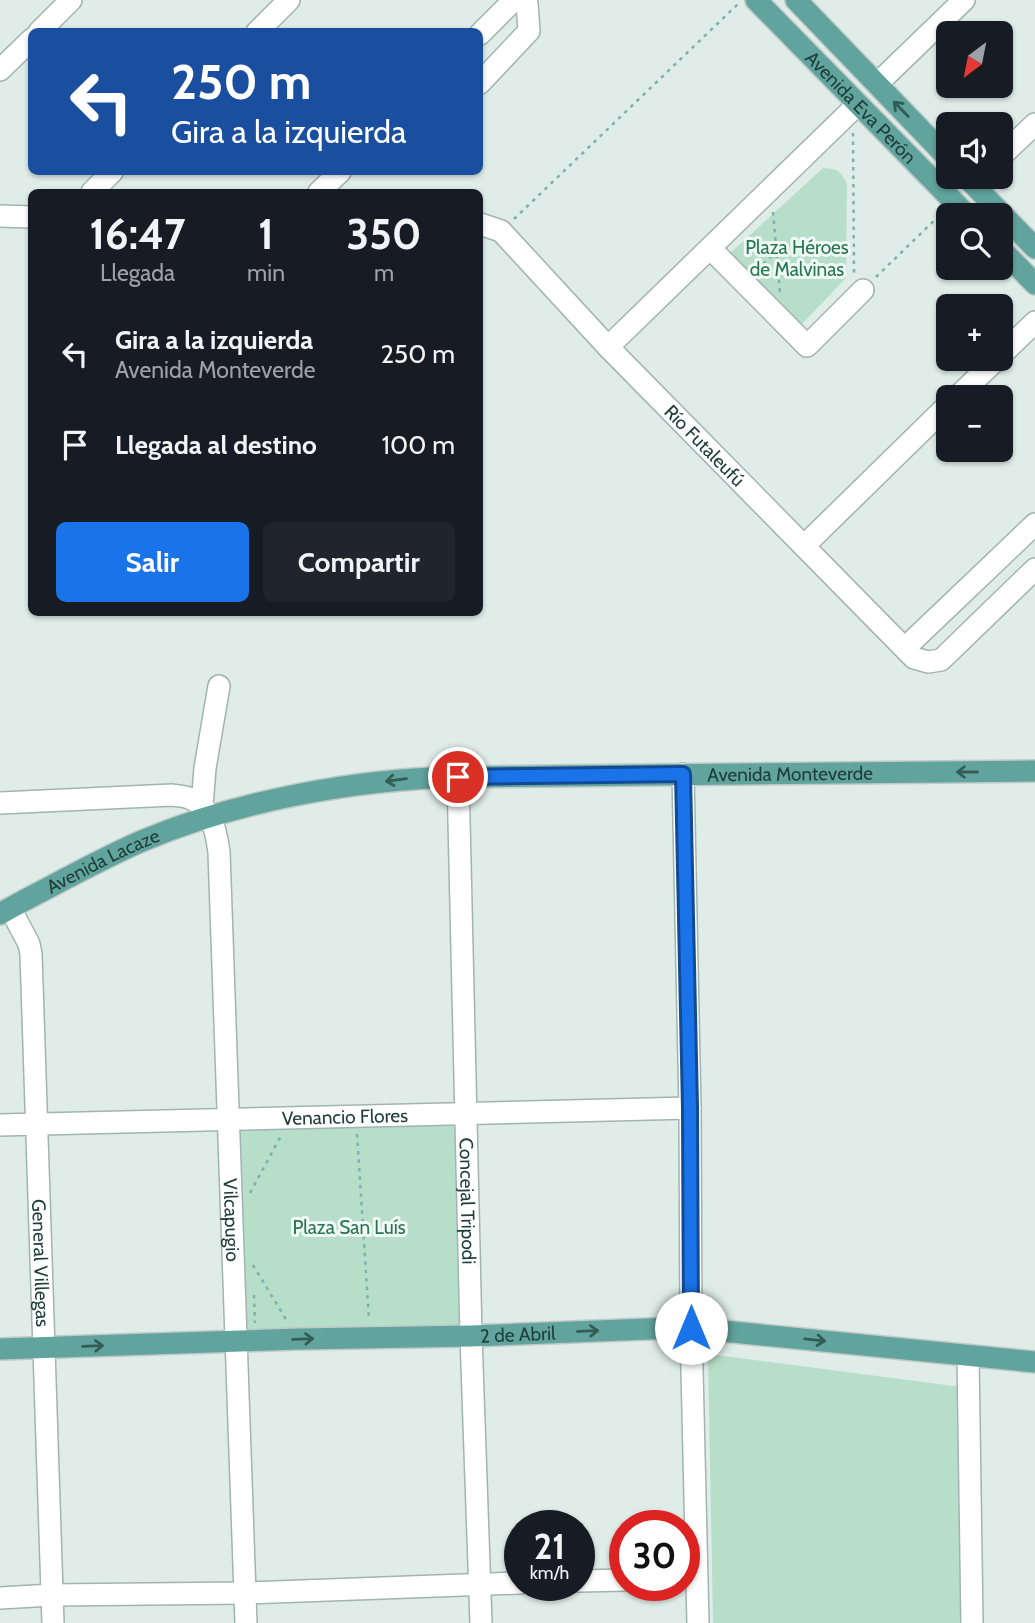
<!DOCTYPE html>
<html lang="es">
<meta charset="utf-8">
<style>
:root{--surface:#171b24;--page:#20242c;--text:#f1f3f6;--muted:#9ea1a6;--accent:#1a73e8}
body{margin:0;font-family:Cabin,sans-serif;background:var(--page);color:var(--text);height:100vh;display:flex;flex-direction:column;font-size:26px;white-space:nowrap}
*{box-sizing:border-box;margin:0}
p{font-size:23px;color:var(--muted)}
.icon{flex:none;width:38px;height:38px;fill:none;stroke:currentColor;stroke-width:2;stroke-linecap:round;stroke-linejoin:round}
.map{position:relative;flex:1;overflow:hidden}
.panel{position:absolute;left:28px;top:189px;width:455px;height:427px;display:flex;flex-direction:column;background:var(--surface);border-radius:10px;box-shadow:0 2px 5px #0004}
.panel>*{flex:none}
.banner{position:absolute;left:28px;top:28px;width:455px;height:147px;border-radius:10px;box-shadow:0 2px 5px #0004;background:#1a4fa0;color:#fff;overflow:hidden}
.needle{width:46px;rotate:212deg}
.tools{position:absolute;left:936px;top:21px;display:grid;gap:14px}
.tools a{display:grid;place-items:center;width:77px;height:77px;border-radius:10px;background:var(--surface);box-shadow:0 2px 5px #0004;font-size:35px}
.speed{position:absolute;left:504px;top:1510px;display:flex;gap:14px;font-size:35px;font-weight:700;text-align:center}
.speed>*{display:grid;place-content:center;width:91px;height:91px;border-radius:50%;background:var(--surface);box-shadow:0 2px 5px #0004;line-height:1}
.speed small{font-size:18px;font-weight:400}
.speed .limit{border:10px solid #d22;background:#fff;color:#111}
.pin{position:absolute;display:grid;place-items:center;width:60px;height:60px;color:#fff;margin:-30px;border:4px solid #fff;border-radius:50%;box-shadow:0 2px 7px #0007}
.me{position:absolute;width:77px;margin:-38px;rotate:0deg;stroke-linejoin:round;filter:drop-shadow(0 0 5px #0008)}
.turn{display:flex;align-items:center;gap:24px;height:147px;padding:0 28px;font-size:32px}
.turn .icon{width:91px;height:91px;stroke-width:2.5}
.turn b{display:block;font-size:49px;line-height:60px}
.eta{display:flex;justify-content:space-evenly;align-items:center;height:119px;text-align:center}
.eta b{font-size:42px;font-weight:700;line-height:49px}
.primary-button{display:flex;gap:14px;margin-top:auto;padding:14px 28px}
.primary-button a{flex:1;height:80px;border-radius:10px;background:var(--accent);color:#fff;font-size:28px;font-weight:700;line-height:80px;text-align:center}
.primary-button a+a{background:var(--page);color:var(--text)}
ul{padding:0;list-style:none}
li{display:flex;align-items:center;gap:21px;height:91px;padding:0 28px}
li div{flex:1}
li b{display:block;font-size:26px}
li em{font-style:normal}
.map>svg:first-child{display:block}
</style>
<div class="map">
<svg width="1035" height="1623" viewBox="0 0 1035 1623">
<rect width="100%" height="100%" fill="#dfece8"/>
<!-- green -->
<path fill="#b7dec8" d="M823,168C839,169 840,171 847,184L846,278L799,327L726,257Z
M467,1113L471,1336L235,1341L227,1119Z
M708,1354L961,1387L964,1623H713Z"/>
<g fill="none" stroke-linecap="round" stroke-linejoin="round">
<defs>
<g id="minor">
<path d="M39,32L71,0"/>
<path d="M257,32L289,0"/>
<path d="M480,34L514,0"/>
<path d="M0,70L32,39"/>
<path d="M480,83L529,31L527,4L525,0"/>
<path d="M877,84L964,0"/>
<path d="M1001,156L1035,124"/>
<path d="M92,192L112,172"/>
<path d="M319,192L340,172"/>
<path d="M0,216L32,217"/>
<path id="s1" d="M480,224L501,231L608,347L914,658L928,662L941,660L1035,569"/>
<path d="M710,248L807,346L863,290"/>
<path d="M608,347L858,104"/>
<path d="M1001,355L1035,322"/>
<path d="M957,397L997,359"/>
<path d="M804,546L948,405"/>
<path d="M905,648L1035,524"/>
<path d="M683,774L690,1108L691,1328L698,1623"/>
<path id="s2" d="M458,777L471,1336L481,1623"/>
<path id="s3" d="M0,803L172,795C177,796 184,796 189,798C212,806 216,831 219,852L246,1623"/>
<path d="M202,806L205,768L219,686"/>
<path id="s4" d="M10,908L29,944L31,954L53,1623"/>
<path id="s5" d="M0,1125L690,1108"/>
<path d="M968,1356L972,1623"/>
<path d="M579,1581L625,1580"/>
<path d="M0,1598L52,1595L245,1593L520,1583"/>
</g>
<g id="major">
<path id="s6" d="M756,0L967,215"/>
<path d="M796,0L948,158"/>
<path d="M966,177L1035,248"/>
<path d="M1001,249L1035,284"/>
<path id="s7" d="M0,914C20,902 41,892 61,881C88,867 114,853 142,841C236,801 357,779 458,777L1035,771"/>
<path id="s8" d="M0,1349L299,1339L471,1336L674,1328L712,1330L1035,1362"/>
</g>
</defs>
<!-- minor casing -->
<use href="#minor" stroke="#a2b4b0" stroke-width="24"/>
<!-- major casing -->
<use href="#major" stroke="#c0c9c8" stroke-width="24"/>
<!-- path -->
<path stroke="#7eb1a9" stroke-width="2.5" stroke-dasharray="3.5 5" stroke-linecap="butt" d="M853,133L854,273
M773,212L780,292
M514,219L739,3
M757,270L777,251
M779,275H803
M876,277L942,213
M357,1134L369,1320
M250,1193L282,1134
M253,1265L287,1321
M254,1295L255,1323"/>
<!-- minor -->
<use href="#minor" stroke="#fff" stroke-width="21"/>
<!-- major -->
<use href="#major" stroke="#61a49d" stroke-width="21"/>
</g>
<!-- one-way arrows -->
<defs><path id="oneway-shaft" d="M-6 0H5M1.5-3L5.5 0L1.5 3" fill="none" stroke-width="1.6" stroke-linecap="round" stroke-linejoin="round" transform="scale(1.75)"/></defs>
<g stroke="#335c57">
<use href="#oneway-shaft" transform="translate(901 109) rotate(-134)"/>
<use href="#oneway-shaft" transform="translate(967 772) rotate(180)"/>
<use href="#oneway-shaft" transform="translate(396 780) rotate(173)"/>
<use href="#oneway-shaft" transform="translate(588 1331) rotate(-2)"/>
<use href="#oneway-shaft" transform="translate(303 1339) rotate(-2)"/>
<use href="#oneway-shaft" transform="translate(815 1340) rotate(6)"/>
<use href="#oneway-shaft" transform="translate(93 1346) rotate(-2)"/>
</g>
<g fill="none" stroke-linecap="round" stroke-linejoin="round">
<defs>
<path id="route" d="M458,777L683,774L690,1108L691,1328"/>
</defs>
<!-- route casing -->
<use href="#route" stroke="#114b97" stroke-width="18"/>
<!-- route -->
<use href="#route" stroke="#1a73e8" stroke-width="12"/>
</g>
<g text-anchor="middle" stroke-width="6" stroke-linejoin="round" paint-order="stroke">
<!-- street labels -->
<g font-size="19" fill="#1f3d39" stroke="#f0f8f5">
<text dy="7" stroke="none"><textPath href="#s6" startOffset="150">Avenida Eva Perón</textPath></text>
<text dy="7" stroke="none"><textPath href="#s1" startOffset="318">Río Futaleufú</textPath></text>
<text dy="7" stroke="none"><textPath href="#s7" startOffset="816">Avenida Monteverde</textPath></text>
<text dy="7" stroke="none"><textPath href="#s7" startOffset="116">Avenida Lacaze</textPath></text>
<text dy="7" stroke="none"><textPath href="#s5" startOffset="345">Venancio Flores</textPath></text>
<text dy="7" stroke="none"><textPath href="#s2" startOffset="424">Concejal Tripodi</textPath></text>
<text dy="7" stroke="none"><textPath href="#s3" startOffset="623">Vilcapugio</textPath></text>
<text dy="7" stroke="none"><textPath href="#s4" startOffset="360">General Villegas</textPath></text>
<text dy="7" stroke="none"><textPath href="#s8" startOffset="518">2 de Abril</textPath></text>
</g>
<!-- park labels -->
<g font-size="19" fill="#277652" stroke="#f0f8f5">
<text x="797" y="254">Plaza Héroes<tspan x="797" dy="22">de Malvinas</tspan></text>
<text x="349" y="1234">Plaza San Luís</text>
</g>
</g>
</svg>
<div class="tools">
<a><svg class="needle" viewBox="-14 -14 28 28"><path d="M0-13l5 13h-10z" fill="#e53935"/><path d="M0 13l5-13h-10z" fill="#9ea1a6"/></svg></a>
<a><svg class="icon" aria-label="sound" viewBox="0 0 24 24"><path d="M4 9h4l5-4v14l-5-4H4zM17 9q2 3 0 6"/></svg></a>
<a><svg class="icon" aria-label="search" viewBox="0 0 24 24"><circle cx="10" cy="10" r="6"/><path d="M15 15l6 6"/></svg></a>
<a>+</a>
<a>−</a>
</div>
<div class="speed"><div>21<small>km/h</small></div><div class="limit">30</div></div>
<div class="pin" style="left:458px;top:777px;background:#d93025"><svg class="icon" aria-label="arrive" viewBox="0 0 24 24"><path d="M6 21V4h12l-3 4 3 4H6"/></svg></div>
<svg class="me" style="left:691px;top:1328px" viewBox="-20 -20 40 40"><circle r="19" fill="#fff"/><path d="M0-13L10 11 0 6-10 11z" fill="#1a73e8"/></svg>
<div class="banner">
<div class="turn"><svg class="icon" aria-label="left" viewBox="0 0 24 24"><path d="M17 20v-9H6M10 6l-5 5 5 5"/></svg><div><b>250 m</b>Gira a la izquierda</div></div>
</div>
<section class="panel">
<div class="eta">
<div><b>16:47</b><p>Llegada</p></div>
<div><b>1</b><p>min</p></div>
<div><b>350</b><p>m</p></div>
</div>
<ul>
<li><svg class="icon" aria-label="left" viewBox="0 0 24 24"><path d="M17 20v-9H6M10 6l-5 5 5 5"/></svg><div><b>Gira a la izquierda</b><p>Avenida Monteverde</p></div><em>250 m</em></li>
<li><svg class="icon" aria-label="arrive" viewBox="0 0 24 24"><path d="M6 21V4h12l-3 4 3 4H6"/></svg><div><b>Llegada al destino</b></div><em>100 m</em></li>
</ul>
<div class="primary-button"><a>Salir</a><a>Compartir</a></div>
</section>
</div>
